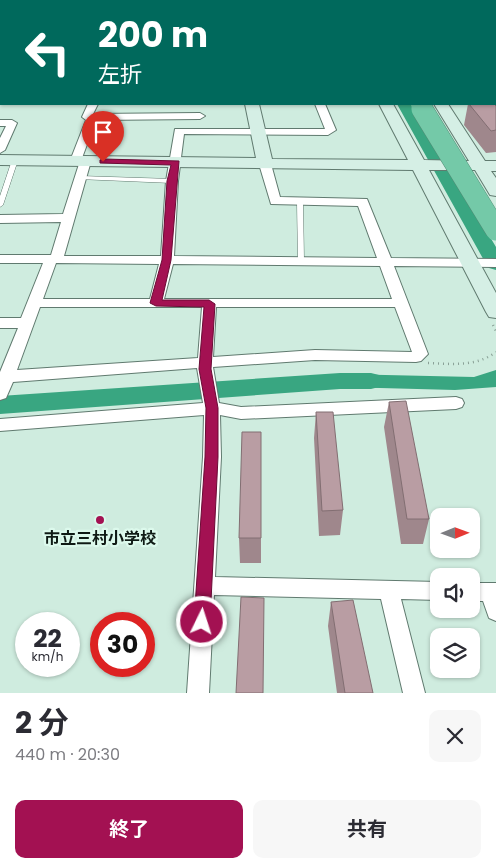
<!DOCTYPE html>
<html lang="ja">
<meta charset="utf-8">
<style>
:root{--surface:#fff;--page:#f7f7f7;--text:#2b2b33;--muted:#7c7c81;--accent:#a31152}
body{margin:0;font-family:Poppins,"Noto Sans JP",sans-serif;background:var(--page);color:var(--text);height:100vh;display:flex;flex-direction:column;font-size:19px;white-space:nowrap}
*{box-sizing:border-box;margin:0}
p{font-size:16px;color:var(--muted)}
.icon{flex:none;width:28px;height:28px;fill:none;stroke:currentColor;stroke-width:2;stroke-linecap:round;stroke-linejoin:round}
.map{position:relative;height:693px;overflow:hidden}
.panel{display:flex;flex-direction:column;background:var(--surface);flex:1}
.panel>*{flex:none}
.top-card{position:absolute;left:0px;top:0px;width:496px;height:105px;box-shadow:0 1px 4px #0004;background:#00695c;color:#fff;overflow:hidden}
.needle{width:32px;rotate:89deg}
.fabs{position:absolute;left:430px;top:508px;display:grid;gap:10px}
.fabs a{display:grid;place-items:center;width:50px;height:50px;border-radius:10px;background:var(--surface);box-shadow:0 1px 4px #0004;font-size:25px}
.speed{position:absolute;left:15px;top:612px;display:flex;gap:10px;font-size:25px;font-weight:700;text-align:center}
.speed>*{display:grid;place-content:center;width:65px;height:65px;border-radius:50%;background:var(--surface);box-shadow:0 1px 4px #0004;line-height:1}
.speed small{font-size:12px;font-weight:400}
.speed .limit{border:8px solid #d22;background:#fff;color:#111}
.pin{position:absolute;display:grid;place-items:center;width:42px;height:42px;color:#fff;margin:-51px -21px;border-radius:50% 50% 50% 0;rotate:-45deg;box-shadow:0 0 5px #0007}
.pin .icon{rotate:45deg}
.me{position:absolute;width:55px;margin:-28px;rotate:4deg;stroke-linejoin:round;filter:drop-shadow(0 0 4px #0008)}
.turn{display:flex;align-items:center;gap:18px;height:105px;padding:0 15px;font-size:22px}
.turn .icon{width:65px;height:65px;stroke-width:2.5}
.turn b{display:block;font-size:35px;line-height:42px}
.round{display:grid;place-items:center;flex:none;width:52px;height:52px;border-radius:10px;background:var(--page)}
.head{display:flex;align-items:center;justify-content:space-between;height:85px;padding:0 15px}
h1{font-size:30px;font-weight:700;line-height:38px}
.button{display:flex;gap:10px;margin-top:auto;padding:10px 15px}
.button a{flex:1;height:58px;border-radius:10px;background:var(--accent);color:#fff;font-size:20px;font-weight:700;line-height:58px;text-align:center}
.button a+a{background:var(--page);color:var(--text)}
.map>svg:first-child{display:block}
</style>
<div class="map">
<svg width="496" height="693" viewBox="0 0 496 693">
<rect width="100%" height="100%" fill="#cfecdf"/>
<!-- water -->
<path fill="#39a681" d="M496,370V387L455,390L342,387L341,374L474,377Z"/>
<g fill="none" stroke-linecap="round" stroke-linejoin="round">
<!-- stream -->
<path stroke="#39a681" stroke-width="2" d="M200,1L212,0"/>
<!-- river -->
<path fill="#39a681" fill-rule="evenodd" d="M340,0H352V1H340Z
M397,104H411L496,247V270L489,268L486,264Z
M340,373H371L379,375L383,381L379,387L371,389H340L0,414V396Z"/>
<defs>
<path id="lane" d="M15,158L18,160L3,205L0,207V196L12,160Z
M80,176L172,179L175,181L172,183L78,179L77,178Z
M300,200L303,202L304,261L301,263L298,261L297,202Z"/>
<path id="street" d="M190,0H198L199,1H191Z
M274,0H282V1H274Z
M419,0H427L428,1H420Z
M453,0H461L462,1H454Z
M495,6H496V10H495Z
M0,9H1V13H0Z
M0,39L1,40V45H0Z
M0,60H1V66H0Z
M0,80H1V86H0Z
M88,104H98L93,114L200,113L205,116L200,119L96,120L82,158L89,159L91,161L64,256H161L166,181L175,129H325L315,104H325L336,130L328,135L184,134L178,181L174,256L377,258L358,206L271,204L259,164L265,161L271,164L280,197L367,199L391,258L496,259V267L394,266L428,354L421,361L416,362L315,360L213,367L219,403L241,407L456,397L462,399L464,403L462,407L456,409L241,419L220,415L221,457L215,577L439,582V600L401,599L425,693H403L381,599L214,595L209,693H187L203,457L204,415L0,431V419L203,403L197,368L13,382L6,398L0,400V372L18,328H0V318H21L43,263H0V255H51L61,222L0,223V215L63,214L79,164L72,163L70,161L86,120L82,117ZM56,263L159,264L150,299H43ZM173,264L380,266L392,299H164ZM40,307H202L198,358L17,370ZM216,307H395L412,352L315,350L213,357Z
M0,120H12L17,123L5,150L0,153V138L6,126H0Z
M471,583H496V621L489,618L483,601H471Z"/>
<path id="secondary" d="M222,0H232V1H222Z
M327,0H338V1H328Z
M369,0H380V1H370Z
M245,104H259L272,159L408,160L379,104H393L424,160L469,161L434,104H448L485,161H496V171H491L496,178V196L490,195L475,170H429L496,293V318L489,317L486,312L413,170L0,165V155L256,158Z"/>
<path id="highway" d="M358,0H372L373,1H359Z"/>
</defs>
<!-- lane casing -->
<use href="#lane" stroke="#607a6f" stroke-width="1"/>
<!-- street casing -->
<use href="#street" stroke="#607a6f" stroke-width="2"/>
<!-- secondary casing -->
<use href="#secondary" stroke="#607a6f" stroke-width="2"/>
<!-- highway casing -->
<use href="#highway" stroke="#518c75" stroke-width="1"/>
<!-- path -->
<path stroke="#89a096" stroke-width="2.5" stroke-dasharray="1 4" stroke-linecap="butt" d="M493,325L496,331
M428,363C452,364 476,367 496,352"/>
<!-- lane -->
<use href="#lane" fill="#fff" fill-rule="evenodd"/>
<!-- street -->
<use href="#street" fill="#fff" fill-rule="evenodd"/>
<!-- secondary -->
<use href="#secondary" fill="#d5efe5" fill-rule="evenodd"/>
<!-- highway -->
<use href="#highway" fill="#74c9a8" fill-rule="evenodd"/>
<defs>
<path id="highway-bridge-far1" d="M419,104L423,111"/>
<path id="highway-bridge" d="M422,109L496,230"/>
</defs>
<!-- highway-bridge-far1 casing -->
<use href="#highway-bridge-far1" stroke="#518c75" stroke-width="17" stroke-linecap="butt"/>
<!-- highway-bridge casing -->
<use href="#highway-bridge" stroke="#518c75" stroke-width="22" stroke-linecap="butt"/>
<!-- highway-bridge-far1 -->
<use href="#highway-bridge-far1" stroke="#74c9a8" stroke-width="16"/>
<!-- highway-bridge -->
<use href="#highway-bridge" stroke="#74c9a8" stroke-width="21"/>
</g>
<!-- wall -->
<path fill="#9f878c" d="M468,104H494L496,106V152L486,153L464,125Z
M389,402L429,519L423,544H401L384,427Z
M316,412L343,510L340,535L319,536L314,438Z
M239,538H261V563H240Z
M331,602L373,693H337L328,626Z"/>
<!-- building -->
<path fill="#b99da3" stroke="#826e72" d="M469,104H494L496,106V130L491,131Z
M406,401L429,519H407L389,402Z
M316,412H333L343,510L322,511Z
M242,432H261V538H239Z
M241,597L264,598L263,693H236Z
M353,600L373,693H345L331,602Z"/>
<!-- route -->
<path fill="#a31152" stroke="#6a0b35" d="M103,159L179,161L171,260L162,300H209L215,304L211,369L218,408V457L210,622L208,627L202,629L197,627L194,622L205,457L206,408L199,369L204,307L156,306L150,303L162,260L167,181L171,165L100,163V160Z"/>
<!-- markers -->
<circle fill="#a31152" stroke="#dcf9ec" stroke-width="2" cx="100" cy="520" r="5"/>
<g text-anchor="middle" stroke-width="4.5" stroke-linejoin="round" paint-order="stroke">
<!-- near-poi labels -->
<g font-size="16" font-weight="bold" fill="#0f1a15" stroke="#dcf9ec">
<text x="100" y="544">市立三村小学校</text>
</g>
</g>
</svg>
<div class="fabs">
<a><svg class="needle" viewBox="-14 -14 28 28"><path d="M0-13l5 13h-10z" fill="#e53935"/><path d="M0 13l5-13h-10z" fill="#7c7c81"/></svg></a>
<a><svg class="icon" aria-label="sound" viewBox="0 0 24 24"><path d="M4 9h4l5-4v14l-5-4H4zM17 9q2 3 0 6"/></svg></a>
<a><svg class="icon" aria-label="layers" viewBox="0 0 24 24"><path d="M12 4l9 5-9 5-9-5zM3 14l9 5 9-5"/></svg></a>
</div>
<div class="speed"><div>22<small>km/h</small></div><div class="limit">30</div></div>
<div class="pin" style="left:103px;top:162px;background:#d93025"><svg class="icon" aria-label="arrive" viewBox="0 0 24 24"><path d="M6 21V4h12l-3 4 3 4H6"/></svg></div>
<svg class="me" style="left:202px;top:622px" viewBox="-20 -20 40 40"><circle r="17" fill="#a31152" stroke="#fff" stroke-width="3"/><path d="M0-11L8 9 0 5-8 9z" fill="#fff"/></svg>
<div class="top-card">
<div class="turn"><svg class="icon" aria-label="left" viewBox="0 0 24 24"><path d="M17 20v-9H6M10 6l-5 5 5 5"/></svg><div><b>200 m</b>左折</div></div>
</div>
</div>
<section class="panel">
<div class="head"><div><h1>2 分</h1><p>440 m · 20:30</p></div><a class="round"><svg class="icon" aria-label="close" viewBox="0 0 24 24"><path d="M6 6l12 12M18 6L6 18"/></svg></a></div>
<div class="button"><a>終了</a><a>共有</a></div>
</section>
